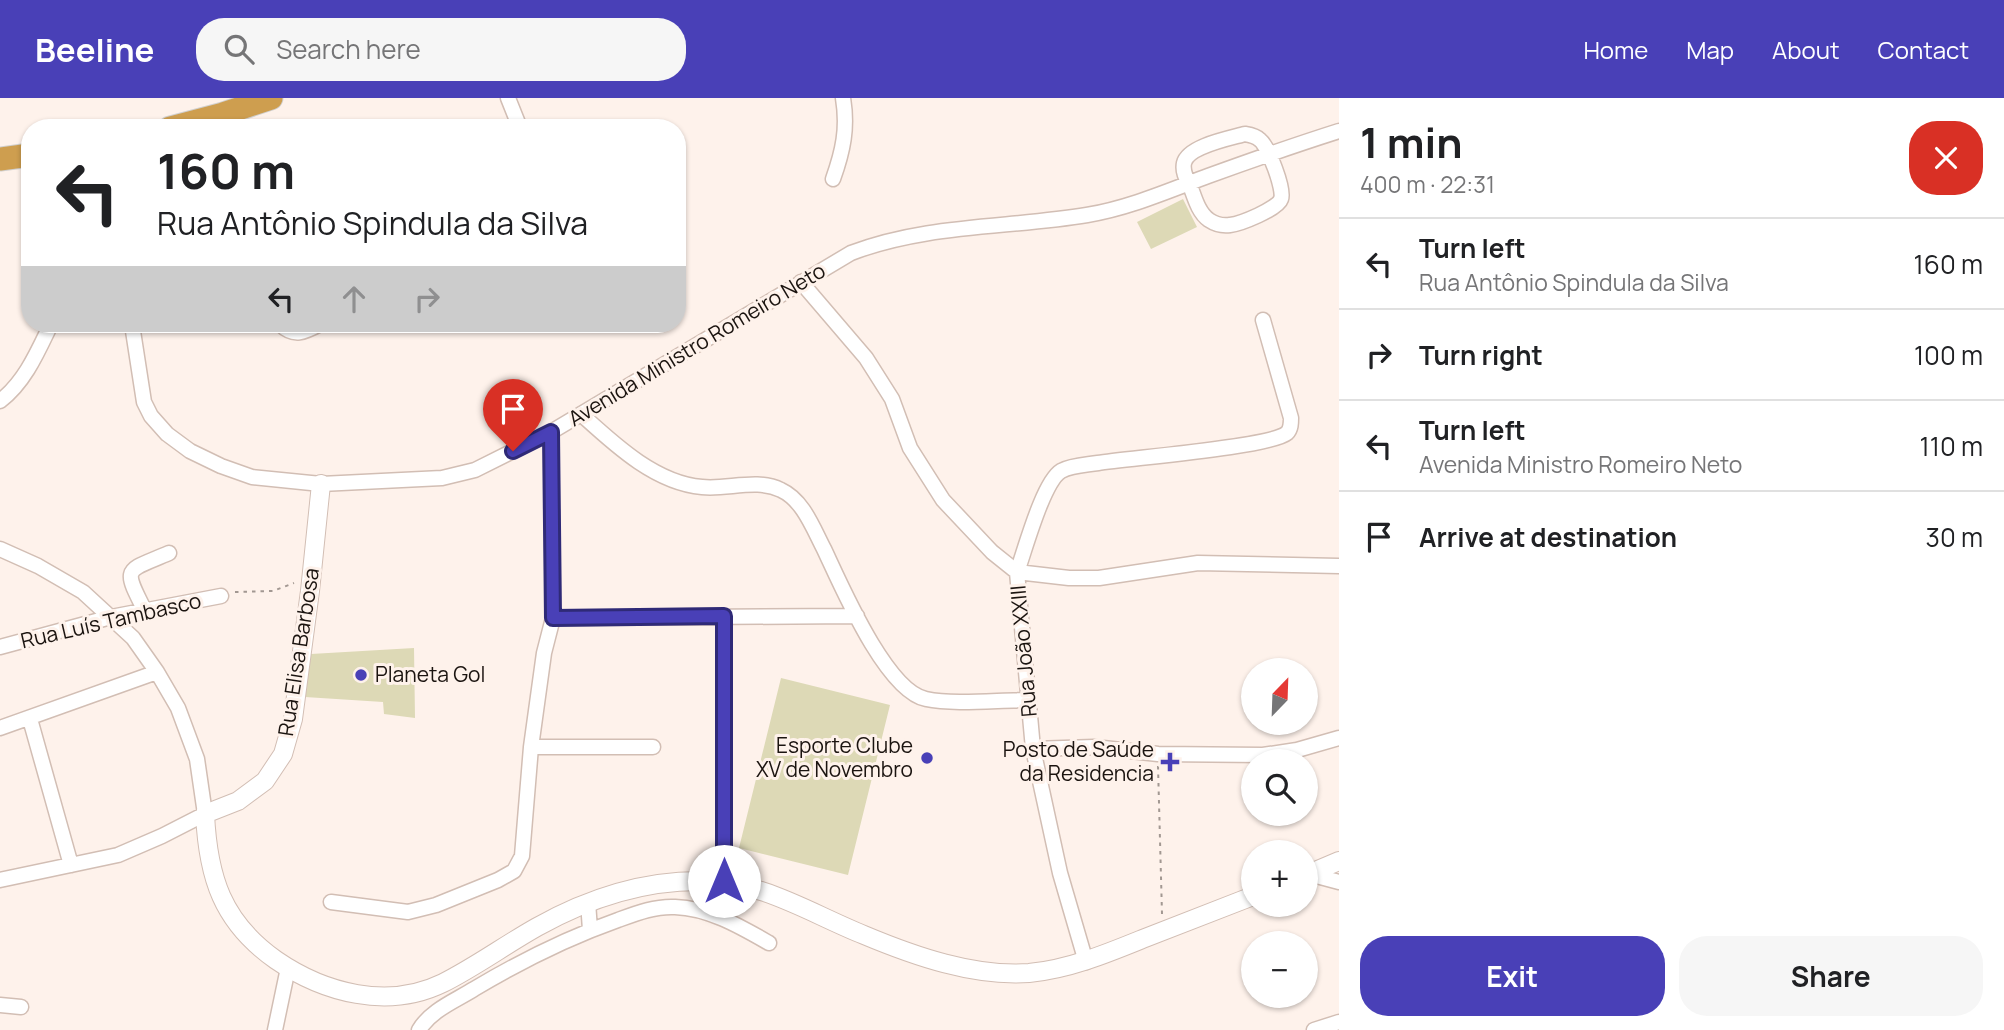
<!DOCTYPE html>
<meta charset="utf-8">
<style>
:root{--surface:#fff;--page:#f6f6f6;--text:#202124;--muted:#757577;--line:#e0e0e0;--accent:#4940b7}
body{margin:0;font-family:Manrope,sans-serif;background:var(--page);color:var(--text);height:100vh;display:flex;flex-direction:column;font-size:26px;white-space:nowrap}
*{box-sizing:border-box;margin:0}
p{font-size:23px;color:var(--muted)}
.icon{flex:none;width:38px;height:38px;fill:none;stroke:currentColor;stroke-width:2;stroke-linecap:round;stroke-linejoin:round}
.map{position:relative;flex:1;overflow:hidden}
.panel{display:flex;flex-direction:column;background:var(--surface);width:665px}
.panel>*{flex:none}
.guide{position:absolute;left:21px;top:21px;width:665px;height:214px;border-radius:28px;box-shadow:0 2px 5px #0004;background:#fff;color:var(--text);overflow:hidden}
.needle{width:46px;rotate:23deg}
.fabs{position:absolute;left:1241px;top:560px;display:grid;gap:14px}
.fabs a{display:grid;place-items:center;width:77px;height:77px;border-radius:50%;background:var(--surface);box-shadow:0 2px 5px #0004;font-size:35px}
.pin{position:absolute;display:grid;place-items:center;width:60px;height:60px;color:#fff;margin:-72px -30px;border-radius:50% 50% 50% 0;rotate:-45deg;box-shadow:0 0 7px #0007}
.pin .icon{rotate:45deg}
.me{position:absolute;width:77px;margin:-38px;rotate:0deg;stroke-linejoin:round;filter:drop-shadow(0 0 5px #0008)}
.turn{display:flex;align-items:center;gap:24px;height:147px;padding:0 21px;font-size:32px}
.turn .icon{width:91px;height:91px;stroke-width:2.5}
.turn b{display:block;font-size:49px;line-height:60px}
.lanes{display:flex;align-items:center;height:66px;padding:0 21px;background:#0003;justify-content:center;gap:35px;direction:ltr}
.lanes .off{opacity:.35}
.round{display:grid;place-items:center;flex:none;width:74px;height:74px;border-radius:28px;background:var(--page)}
.overview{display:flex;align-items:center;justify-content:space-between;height:119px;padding:0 21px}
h1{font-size:42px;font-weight:700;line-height:52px}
.action{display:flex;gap:14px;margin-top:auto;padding:14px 21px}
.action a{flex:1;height:80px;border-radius:28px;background:var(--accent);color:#fff;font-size:28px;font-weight:700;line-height:80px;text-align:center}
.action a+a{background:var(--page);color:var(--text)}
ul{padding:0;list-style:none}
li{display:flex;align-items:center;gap:21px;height:91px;padding:0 21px;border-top:2px solid var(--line)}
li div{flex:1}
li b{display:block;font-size:26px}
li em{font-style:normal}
header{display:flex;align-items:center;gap:42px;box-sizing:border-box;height:98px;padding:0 35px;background:var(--accent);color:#fff}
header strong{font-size:33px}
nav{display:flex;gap:38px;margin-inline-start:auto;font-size:24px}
.search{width:490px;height:63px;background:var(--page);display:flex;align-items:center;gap:18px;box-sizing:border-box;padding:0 24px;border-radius:28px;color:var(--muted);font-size:26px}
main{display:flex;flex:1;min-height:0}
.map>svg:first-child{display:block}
</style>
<header>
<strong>Beeline</strong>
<div class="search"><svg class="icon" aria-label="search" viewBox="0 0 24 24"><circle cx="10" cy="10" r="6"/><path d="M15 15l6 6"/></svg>Search here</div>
<nav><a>Home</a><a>Map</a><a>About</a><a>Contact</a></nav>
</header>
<main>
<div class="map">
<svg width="1339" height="932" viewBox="0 0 1339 932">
<rect width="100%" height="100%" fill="#fef2eb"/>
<!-- green -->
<path fill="#ddd9b6" d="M1183,101L1197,129L1151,151L1137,124Z
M414,550L415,620L384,616L383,604L305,599L311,556Z
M781,580L890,607L848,777L739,750Z"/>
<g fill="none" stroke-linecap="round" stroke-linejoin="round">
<defs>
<path id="minor" d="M508,0L520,30
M1245,36C1251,37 1256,38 1260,42C1268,48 1285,92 1281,101C1278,111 1240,126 1230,127C1223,128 1215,126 1209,122C1199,115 1195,101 1191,90C1187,82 1182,74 1184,65C1188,48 1231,40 1245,36Z
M833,81C843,53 848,30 843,0
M801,184L866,260L892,301L910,350L943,402L992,454L1017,474L1033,651L1060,775L1086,864
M1263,222L1291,320C1291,325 1291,331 1287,335C1271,349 1129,360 1098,365C1086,367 1072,367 1061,373C1043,384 1025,452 1017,474L1069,480H1099L1198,465L1339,468
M130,226L133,233L144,304L151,318L167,336L190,353L221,368L252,379L321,386L442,380L475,372L551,334L851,155C926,126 1009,130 1087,117C1129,110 1168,93 1208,78C1252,62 1295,47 1339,33
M280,226C294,240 305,234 320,226
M0,303C25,284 38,253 51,226
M581,316C614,346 655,385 702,389C727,392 757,380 781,392C803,402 813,430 824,451C841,487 886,593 926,601C954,607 997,602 1027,602
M0,451L38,468L83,494L133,540L157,574L178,610L197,661L205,716L162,738L118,757L0,782
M145,513C122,468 125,474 169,455
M553,520L857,518
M0,549L111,519L221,498
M30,621L71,767
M0,630L157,574
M531,649H653
M1033,651L1094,649L1158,656L1263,657L1297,652L1339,640
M1309,776L1339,784
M724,783V518
M331,804L408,814L436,807L498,782L514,773L522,758L531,649L544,555L553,520L551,334
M588,804L590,832
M0,907L21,909
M275,932L288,870
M419,932C431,912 455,903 474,891C521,863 567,840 618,822C637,815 655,808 675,809C709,810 741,829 769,845
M1314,932L1339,924"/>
<path id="tertiary" d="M321,386L310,493L293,621L283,656L265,683L238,703L205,716C208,779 222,824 276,862C324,895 388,912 443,885C475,869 505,847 537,829C587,801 641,783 699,783C763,783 807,814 864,837C914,858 974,879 1029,875C1070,871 1108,855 1145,840C1181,826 1217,812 1253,798
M1306,777L1339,763"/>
<path id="trunk" d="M170,30L223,16L271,0
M0,61L30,57"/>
</defs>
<!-- minor casing -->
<use href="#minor" stroke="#d2beb4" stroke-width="17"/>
<!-- tertiary casing -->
<use href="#tertiary" stroke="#d2beb4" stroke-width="20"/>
<!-- trunk casing -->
<use href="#trunk" stroke="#d1d0cf" stroke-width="25"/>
<!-- path -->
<path stroke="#a29892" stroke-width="2" stroke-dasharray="3.5 5" stroke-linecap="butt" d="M235,494L273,493L294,485
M1158,668L1162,816"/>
<!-- minor -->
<use href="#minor" stroke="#fff" stroke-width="14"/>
<!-- tertiary -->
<use href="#tertiary" stroke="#fff" stroke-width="18"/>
<!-- trunk -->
<use href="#trunk" stroke="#ce9e4f" stroke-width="23"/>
</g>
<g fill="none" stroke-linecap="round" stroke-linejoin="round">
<defs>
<path id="route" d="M513,353L551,334L553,520L724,518V783"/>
</defs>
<!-- route casing -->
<use href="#route" stroke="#2f2a77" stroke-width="18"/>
<!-- route -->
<use href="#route" stroke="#4940b7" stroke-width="12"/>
</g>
<!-- markers -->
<g fill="#4940b7" stroke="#fef2eb" stroke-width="2.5">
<circle cx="361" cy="577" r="7"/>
<circle cx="927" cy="660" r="7"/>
<path d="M1166.5 653.5h7v7h7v7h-7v7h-7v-7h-7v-7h7z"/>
</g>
<g text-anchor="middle" stroke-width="6" stroke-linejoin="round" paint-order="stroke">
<!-- street labels -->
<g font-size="21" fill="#1b1410" stroke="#fef2eb">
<text transform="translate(697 247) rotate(-31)" y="7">Avenida Ministro Romeiro Neto</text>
<text transform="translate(111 523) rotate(-13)" y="7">Rua Luís Tambasco</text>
<text transform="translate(1024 553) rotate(-95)" y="7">Rua João XXIII</text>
<text transform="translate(299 554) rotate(-81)" y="7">Rua Elisa Barbosa</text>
</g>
<!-- poi labels -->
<g font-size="21" fill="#1b1410" stroke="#fef2eb" text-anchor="end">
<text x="375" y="584" text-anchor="start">Planeta Gol</text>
<text x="913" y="655">Esporte Clube<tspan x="913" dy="24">XV de Novembro</tspan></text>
<text x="1154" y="659">Posto de Saúde<tspan x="1154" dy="24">da Residencia</tspan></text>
</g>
</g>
</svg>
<div class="fabs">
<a><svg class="needle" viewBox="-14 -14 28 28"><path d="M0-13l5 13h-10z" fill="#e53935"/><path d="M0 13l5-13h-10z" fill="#757577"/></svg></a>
<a><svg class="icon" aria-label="search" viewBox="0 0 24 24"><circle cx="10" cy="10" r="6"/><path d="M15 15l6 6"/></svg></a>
<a>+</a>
<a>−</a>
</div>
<div class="pin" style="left:513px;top:353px;background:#d93025"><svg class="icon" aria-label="arrive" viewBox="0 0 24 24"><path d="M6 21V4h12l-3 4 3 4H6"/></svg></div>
<svg class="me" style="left:724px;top:783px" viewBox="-20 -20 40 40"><circle r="19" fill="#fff"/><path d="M0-13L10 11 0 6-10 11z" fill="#4940b7"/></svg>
<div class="guide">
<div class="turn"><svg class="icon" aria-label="left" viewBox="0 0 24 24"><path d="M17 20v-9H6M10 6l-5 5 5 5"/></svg><div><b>160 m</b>Rua Antônio Spindula da Silva</div></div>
<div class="lanes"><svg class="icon" aria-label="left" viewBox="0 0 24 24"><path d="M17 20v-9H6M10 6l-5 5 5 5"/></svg><svg class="icon off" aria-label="ahead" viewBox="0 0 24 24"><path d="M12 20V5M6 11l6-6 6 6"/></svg><svg class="icon off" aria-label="right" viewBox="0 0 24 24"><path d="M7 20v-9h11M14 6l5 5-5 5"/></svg></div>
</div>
</div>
<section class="panel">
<div class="overview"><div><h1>1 min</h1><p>400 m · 22:31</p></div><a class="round" style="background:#d93025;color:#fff"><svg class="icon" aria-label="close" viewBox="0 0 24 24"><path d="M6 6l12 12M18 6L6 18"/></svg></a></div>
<ul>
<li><svg class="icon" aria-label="left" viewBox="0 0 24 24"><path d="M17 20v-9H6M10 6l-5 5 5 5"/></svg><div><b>Turn left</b><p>Rua Antônio Spindula da Silva</p></div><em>160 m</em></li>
<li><svg class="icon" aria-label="right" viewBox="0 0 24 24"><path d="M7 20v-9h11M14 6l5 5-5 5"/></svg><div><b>Turn right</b></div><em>100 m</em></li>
<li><svg class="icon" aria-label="left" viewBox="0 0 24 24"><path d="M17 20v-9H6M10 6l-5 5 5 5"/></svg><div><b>Turn left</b><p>Avenida Ministro Romeiro Neto</p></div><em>110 m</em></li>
<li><svg class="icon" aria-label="arrive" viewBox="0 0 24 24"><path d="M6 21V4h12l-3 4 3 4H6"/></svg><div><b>Arrive at destination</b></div><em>30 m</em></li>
</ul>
<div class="action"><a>Exit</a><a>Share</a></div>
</section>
</main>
